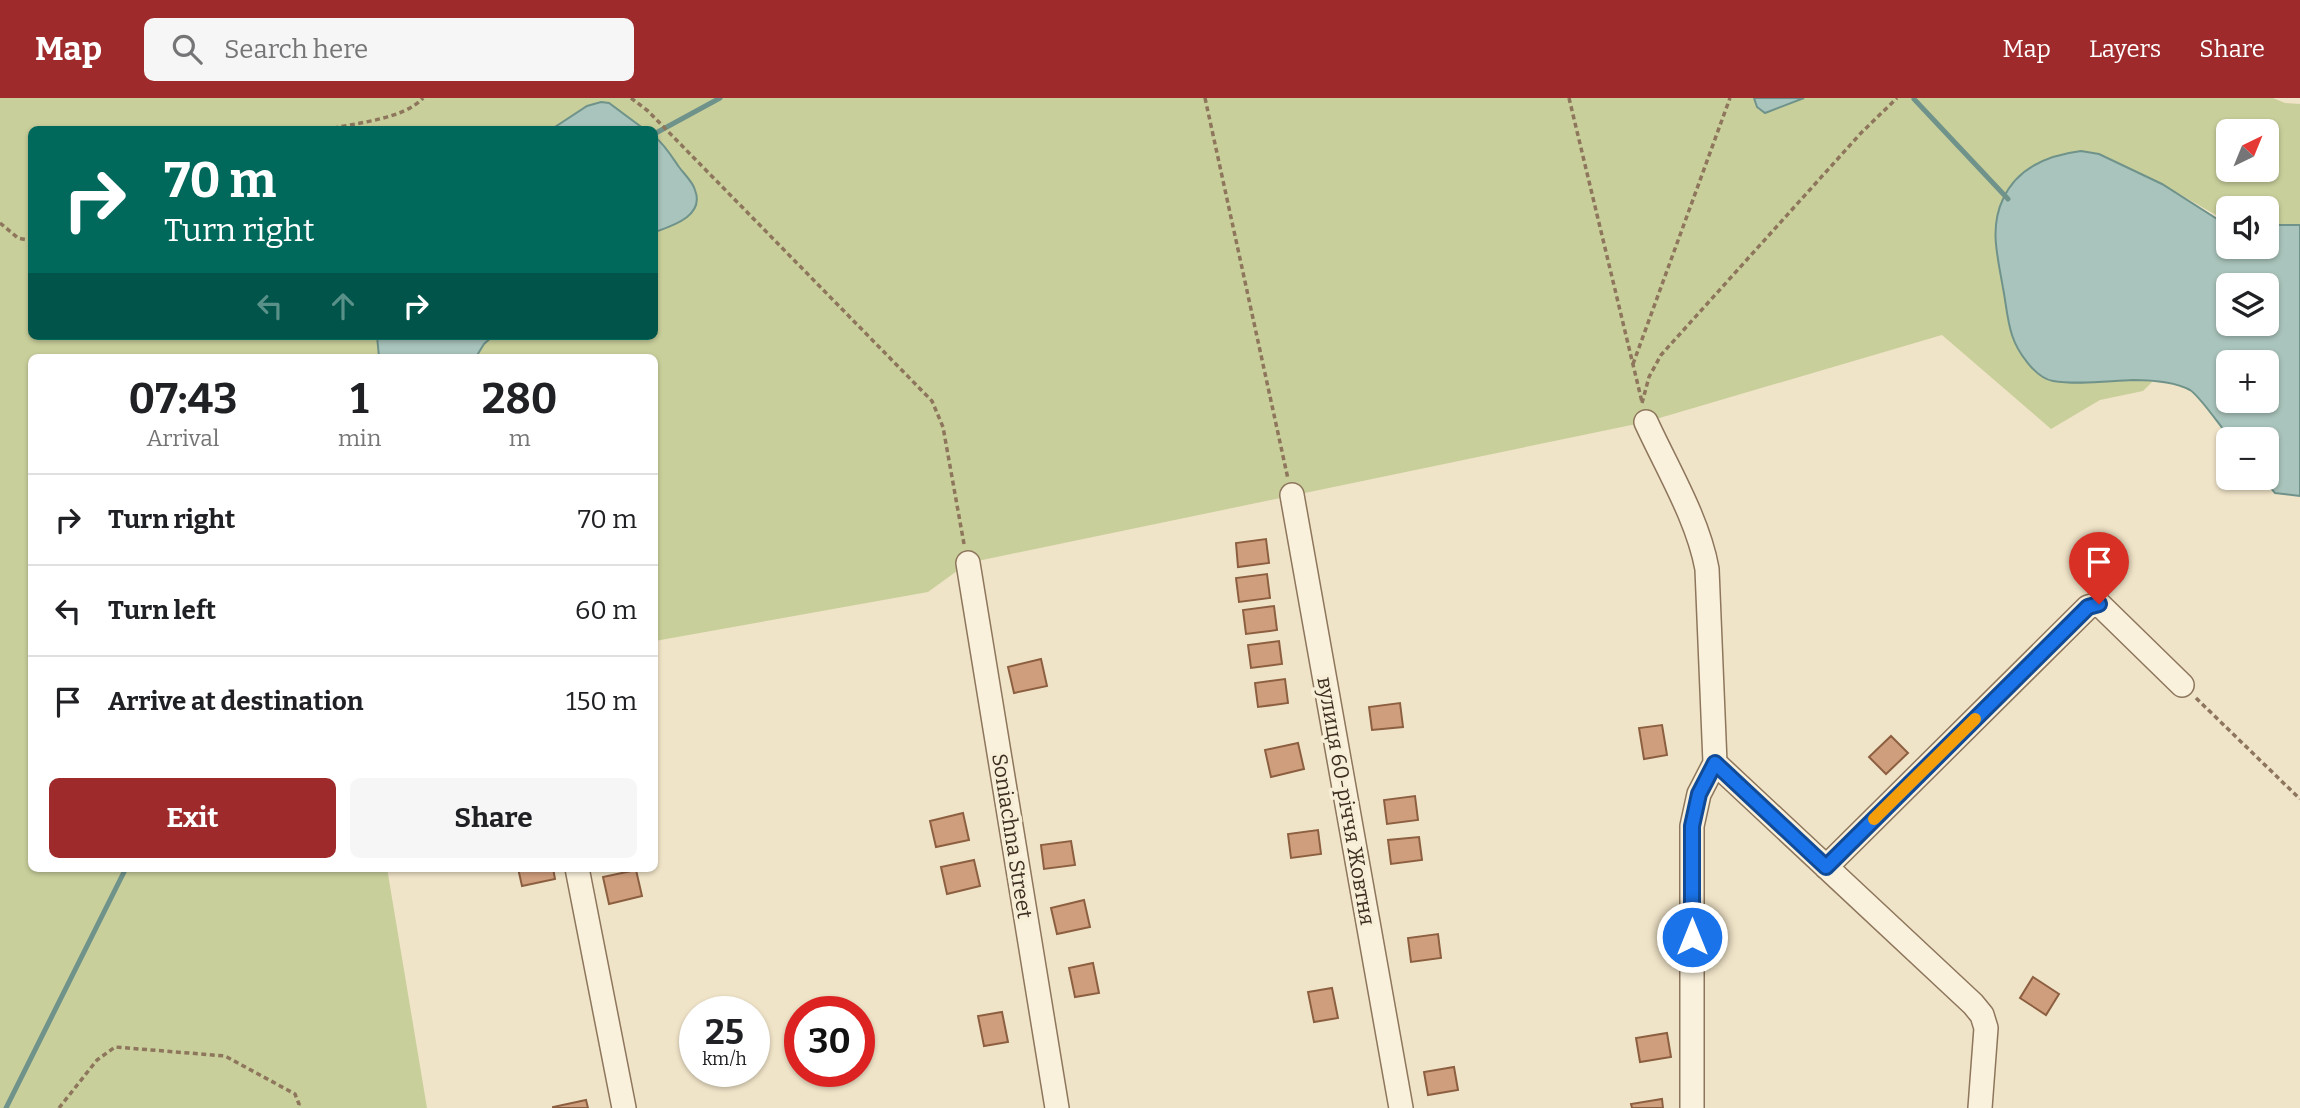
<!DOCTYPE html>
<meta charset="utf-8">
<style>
:root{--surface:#fff;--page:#f6f6f6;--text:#202124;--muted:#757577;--line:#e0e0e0;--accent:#9e2a2b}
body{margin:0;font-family:Bitter,serif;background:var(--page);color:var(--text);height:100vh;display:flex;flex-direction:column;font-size:26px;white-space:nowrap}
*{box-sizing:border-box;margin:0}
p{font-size:23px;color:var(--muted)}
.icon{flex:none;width:38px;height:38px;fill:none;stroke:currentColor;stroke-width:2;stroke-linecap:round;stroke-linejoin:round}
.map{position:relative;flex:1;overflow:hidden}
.panel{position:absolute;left:28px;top:256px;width:630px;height:518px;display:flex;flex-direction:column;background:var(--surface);border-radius:10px;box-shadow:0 2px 5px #0004}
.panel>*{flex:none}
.top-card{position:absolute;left:28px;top:28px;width:630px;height:214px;border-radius:10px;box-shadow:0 2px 5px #0004;background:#00695c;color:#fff;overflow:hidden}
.needle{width:46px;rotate:43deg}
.fabs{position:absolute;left:2216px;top:21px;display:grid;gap:14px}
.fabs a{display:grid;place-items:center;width:63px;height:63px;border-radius:10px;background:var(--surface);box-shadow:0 2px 5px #0004;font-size:35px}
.speed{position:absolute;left:679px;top:898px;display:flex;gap:14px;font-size:35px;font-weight:700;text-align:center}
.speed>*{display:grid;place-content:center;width:91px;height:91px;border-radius:50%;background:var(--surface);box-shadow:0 2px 5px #0004;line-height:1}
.speed small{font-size:18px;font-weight:400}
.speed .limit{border:10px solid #d22;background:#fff;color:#111}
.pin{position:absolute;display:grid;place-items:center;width:60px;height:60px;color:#fff;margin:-72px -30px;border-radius:50% 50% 50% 0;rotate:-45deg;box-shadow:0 0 7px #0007}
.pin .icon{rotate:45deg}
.me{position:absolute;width:77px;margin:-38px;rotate:0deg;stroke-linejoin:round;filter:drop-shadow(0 0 5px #0008)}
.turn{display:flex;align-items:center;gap:24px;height:147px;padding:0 21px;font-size:32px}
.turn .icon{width:91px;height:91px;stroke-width:2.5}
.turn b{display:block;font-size:49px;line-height:60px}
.lanes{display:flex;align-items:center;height:66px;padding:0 21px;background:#0003;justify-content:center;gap:35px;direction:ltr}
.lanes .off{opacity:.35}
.eta{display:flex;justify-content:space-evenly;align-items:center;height:119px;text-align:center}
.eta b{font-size:42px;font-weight:700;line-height:49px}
.primary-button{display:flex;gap:14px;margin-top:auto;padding:14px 21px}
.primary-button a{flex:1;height:80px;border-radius:10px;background:var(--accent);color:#fff;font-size:28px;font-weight:700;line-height:80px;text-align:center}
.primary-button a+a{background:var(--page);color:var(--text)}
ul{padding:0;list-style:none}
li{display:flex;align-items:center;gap:21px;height:91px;padding:0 21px;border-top:2px solid var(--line)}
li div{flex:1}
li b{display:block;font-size:26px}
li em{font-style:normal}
header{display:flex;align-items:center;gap:42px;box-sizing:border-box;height:98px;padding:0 35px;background:var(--accent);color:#fff}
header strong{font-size:33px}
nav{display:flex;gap:38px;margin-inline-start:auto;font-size:24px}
.search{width:490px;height:63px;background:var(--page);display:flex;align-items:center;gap:18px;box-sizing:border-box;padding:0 24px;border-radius:10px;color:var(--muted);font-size:26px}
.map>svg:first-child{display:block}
</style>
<header>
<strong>Map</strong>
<div class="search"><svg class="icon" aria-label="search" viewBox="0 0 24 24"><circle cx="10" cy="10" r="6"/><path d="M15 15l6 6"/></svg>Search here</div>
<nav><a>Map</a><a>Layers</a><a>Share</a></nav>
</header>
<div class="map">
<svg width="2300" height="1010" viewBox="0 0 2300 1010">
<rect width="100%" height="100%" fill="#f0e4c8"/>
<!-- green -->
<path fill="#c9cf9b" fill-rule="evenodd" d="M0,0H1754L1765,15L1804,0H2273L2285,5L2300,6V127H2266V110H2228V124L2162,86L2099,56L2004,98L1995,126L2012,238L2034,272L2095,283L2154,282L2143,293L2100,302L2051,331L1942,237L1646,324L968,465L928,494L655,543L654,259H32V770H387L427,1010H0ZM32,32H654V238H32ZM2228,33H2266V72H2228Z"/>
<!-- water -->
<path fill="#a9c4bc" stroke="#6f938a" stroke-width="2" fill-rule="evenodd" d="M1754,0H1804L1765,15L1757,9Z
M601,4L609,5L644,31H552L587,8Z
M655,39C665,47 672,59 679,69C684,76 693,84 695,92C705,118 672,128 655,134Z
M2081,53L2099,56L2162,86L2228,128V149H2266V127H2300V398L2275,395L2263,380H2266V341H2231C2222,331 2200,298 2190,292C2175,284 2150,282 2133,282C2107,283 2078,287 2053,283C2035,280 2017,253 2012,237C2007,222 2006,205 2003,190C1998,160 1989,130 2003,101C2017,70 2049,57 2081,53ZM2228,187H2266V226H2228ZM2266,264V303H2228V264Z
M377,238H493L484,246L476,259H379Z"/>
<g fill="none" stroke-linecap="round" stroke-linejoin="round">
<!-- stream -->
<path stroke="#6f938a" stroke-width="5" d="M1914,1L2008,101
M654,36L720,0
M6,1010L126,770"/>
</g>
<!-- building -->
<path fill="#cf9f7d" stroke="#8d5f41" stroke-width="2" d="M1266,441L1269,465L1238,469L1236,445Z
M1267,476L1270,500L1239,504L1236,480Z
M1274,508L1277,532L1246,536L1243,512Z
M1279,543L1282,566L1251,570L1248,547Z
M1041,561L1047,588L1014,595L1008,569Z
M1285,581L1288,605L1258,609L1255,585Z
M1400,605L1403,629L1372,632L1369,609Z
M1662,627L1667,657L1644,661L1639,630Z
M1891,638L1908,655L1886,676L1869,659Z
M1298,645L1304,671L1271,679L1265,652Z
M1415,698L1418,722L1387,726L1384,702Z
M963,715L969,742L936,749L930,723Z
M1318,732L1321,756L1291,760L1288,736Z
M1419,739L1422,762L1391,766L1388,742Z
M1071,743L1075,767L1044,771L1041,747Z
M974,762L980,788L947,796L941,769Z
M518,770H553L555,781L522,788Z
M636,772L642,798L609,806L603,779Z
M1084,802L1090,829L1057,836L1051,810Z
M1438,836L1441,860L1411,864L1408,840Z
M1093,865L1099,895L1075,899L1069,870Z
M2033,879L2059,896L2046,917L2020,900Z
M1332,890L1338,920L1314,924L1308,894Z
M1002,914L1008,944L984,948L978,918Z
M1667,935L1671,959L1640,964L1636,940Z
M1454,969L1458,992L1428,997L1424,974Z
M1662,1001L1663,1010H1632L1631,1006Z
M586,1002L588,1010H553V1009Z"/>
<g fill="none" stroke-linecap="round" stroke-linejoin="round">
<defs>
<path id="minor" d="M1646,324C1667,370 1698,421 1707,471L1715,665L1699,696L1692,728V1010
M1292,397L1401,1010
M968,465L1057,1010
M1715,665L1973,906L1982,917L1986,930L1980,1010
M1826,769L2088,509L2099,506L2182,587
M577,770L624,1010"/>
</defs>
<!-- minor casing -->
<use href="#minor" stroke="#8d765c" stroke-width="26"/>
<!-- path -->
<path stroke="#8d765c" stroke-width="3.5" stroke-dasharray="5 3.5" stroke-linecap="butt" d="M631,0L648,13L932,303L943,329L964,446
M1205,0L1288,381
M1569,0L1642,304
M325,32C353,25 403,22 423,0
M0,125L18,140L32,143
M1633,266L1730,0
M1642,305L1649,279L1661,257L1861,35L1897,0
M2196,600L2300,701
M59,1010L97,962L115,949L225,958L295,996L299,1006L298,1010"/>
<!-- minor -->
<use href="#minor" stroke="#faf1dc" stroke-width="23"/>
</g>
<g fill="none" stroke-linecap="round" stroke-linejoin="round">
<defs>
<path id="route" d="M1692,839V728L1699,696L1715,665L1826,769L2088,509L2099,506"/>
</defs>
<!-- route casing -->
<use href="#route" stroke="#114b97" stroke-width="18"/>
<!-- route -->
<use href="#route" stroke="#1a73e8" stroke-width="12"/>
<!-- slow -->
<path stroke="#f59e0b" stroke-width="12" d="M1874,721L1975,621"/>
</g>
<g text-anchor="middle" stroke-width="7" stroke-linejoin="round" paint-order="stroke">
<!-- street labels -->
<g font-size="21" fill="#3d2e20" stroke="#f7eed8">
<text transform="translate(1346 703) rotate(80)" y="7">вулиця 60-річчя Жовтня</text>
<text transform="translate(1012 738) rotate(81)" y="7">Soniachna Street</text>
</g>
</g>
</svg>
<div class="fabs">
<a><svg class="needle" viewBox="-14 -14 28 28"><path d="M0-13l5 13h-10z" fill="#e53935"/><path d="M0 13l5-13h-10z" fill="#757577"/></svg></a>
<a><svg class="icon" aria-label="sound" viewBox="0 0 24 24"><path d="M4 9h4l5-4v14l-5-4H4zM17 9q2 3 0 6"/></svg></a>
<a><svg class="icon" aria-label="layers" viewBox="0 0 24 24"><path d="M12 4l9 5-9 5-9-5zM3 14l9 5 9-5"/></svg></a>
<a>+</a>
<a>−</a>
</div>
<div class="speed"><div>25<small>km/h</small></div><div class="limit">30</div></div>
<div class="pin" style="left:2099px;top:506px;background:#d93025"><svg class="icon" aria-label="arrive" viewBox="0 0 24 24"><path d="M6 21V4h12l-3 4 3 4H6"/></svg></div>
<svg class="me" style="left:1692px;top:839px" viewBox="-20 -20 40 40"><circle r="17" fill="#1a73e8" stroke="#fff" stroke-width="3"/><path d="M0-11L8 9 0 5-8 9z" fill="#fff"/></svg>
<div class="top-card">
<div class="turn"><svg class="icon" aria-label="right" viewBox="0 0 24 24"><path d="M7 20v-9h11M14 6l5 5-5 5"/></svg><div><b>70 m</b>Turn right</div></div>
<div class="lanes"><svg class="icon off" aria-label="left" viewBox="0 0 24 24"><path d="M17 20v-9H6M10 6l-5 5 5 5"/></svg><svg class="icon off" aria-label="ahead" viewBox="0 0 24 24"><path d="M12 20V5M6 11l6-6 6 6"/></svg><svg class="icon" aria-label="right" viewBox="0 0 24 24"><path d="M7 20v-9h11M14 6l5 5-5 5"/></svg></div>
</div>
<section class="panel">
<div class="eta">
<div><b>07:43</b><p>Arrival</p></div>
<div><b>1</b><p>min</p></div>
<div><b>280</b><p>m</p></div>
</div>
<ul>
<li><svg class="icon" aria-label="right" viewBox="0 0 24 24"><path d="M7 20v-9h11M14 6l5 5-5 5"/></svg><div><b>Turn right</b></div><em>70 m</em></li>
<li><svg class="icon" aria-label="left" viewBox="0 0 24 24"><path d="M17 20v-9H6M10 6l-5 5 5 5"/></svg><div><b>Turn left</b></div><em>60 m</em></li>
<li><svg class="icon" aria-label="arrive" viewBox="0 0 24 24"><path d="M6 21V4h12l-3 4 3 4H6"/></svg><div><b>Arrive at destination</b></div><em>150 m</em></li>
</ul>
<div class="primary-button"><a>Exit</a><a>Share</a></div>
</section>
</div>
